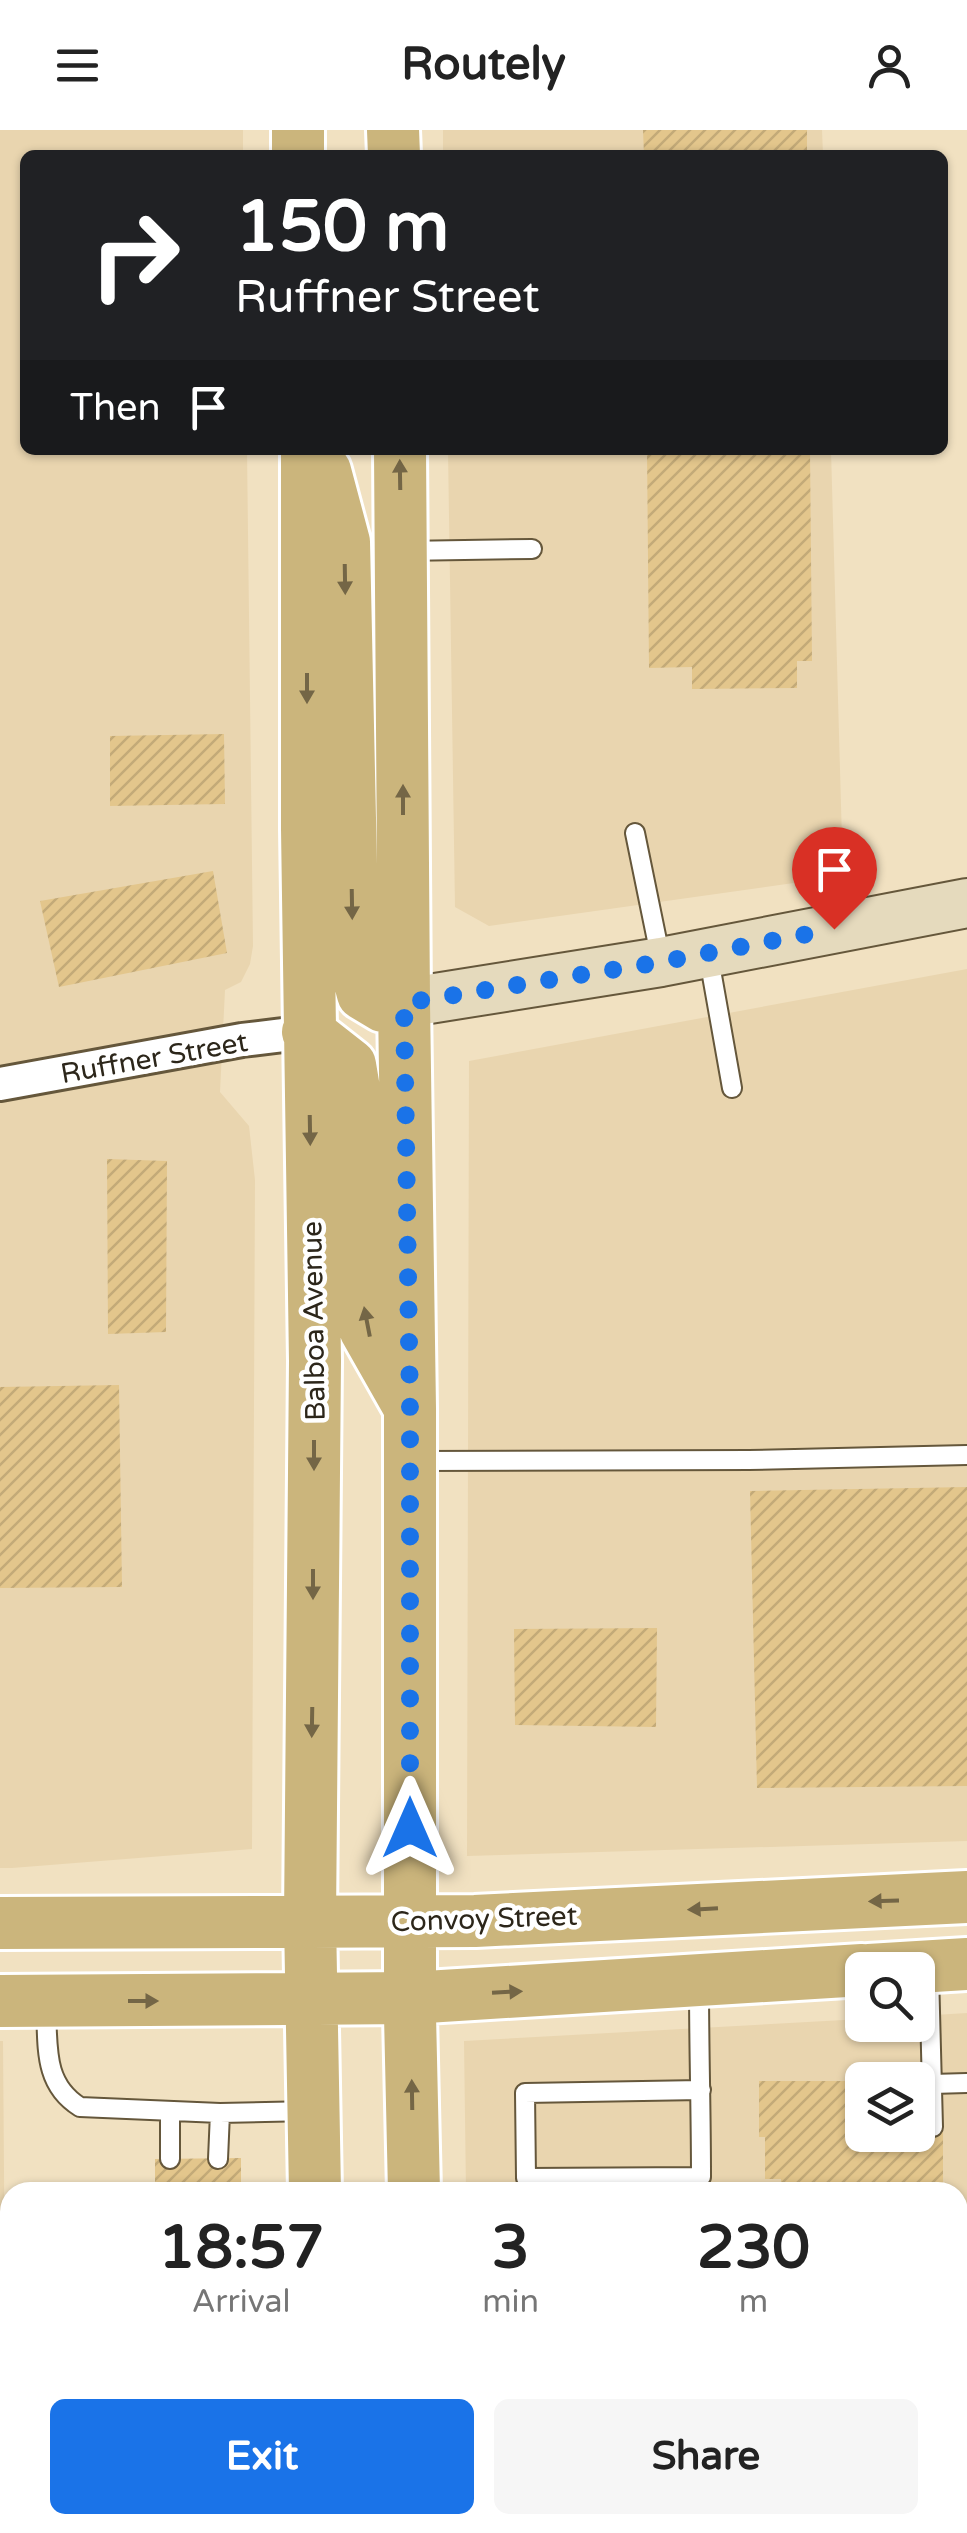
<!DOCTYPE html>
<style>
:root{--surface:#fff;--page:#f6f6f6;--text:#222;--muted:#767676;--accent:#1a73e8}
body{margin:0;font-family:"Varela Round",sans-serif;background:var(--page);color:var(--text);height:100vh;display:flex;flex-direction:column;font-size:38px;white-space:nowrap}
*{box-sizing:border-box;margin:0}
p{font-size:32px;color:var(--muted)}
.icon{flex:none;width:55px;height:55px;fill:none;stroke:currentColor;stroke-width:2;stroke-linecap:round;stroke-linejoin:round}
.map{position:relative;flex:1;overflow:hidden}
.sheet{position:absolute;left:0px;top:2052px;width:968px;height:352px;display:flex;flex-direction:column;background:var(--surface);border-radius:30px 30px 0 0;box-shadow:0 2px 8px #0004}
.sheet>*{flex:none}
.top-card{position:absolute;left:20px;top:20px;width:928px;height:305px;border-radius:15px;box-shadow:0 2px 8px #0004;background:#202124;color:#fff;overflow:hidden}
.controls{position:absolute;left:845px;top:1822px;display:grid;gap:20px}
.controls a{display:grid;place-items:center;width:90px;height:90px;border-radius:15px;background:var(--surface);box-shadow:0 2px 8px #0004;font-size:50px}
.pin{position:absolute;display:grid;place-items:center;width:85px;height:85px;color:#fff;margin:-102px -42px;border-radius:50% 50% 50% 0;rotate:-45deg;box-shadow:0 0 10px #0007}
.pin .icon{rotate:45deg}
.me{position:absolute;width:110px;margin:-55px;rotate:0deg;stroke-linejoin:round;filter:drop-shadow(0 0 8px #0008)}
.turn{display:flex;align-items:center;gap:35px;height:210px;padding:0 50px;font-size:45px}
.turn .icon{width:130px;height:130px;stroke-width:2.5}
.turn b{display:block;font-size:70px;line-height:85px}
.then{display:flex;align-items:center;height:95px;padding:0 50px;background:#0003;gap:20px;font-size:38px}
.eta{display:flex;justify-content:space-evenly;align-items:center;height:170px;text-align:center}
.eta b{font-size:60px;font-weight:700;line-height:70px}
.action{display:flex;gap:20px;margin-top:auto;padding:20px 50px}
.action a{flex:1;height:115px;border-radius:15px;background:var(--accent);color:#fff;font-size:40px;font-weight:700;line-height:115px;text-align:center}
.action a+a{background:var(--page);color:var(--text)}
header{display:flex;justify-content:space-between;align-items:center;height:130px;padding:0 50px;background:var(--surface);font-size:45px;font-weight:700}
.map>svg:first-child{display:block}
</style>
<header><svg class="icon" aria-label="menu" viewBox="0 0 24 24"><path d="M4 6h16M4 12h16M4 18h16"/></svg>Routely<svg class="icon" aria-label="person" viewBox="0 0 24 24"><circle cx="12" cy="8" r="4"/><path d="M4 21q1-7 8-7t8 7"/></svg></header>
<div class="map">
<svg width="967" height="2403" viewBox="0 0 967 2403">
<defs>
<pattern id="building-hatch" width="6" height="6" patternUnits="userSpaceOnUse" patternTransform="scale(2.5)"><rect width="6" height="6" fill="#e3c68c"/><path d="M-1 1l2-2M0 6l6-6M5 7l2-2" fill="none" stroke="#c3aa78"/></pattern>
</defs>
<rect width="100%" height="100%" fill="#f1e1c1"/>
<!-- built -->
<path fill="#e9d5af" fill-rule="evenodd" d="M0,0H243V25H25V320H247L253,816L250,834L241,852L225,860L220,962L249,996L255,1050L252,1719L12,1738H0Z
M443,0H822L823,25H443Z
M448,320H831L843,746L489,796L455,777Z
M967,839V1711L467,1726L469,931Z
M967,1883V2403H469V2395H958V2062H466L464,1911L862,1889V1895H918V1886ZM862,1950H918V2005H862Z
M0,1911H3L5,2173H0Z"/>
<!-- building -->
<path fill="url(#building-hatch)" d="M643,0H807V25H644Z
M647,320H810L812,531H797V558L692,559V537L649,538Z
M224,604L225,674L110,676V606Z
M213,741L227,823L59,857L40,771Z
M107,1029L167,1031L166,1202L108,1204Z
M119,1255L122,1457L0,1458V1257Z
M967,1357V1656L757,1658L750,1361Z
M657,1498L656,1597L515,1595L514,1499Z
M759,1951H862V2005H918V1997H943V2062H781V2049H765V2007H759Z
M241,2028V2062H155V2029Z
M88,2056L96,2062H51L50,2057Z
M0,2312H10V2395H232V2403H0Z
M958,2391H967V2403H532V2395H958Z"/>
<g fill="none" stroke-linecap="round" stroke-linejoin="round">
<defs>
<path id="lane" d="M403,421L532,419
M635,703L661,830
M708,823L732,958
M415,1331L749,1330L967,1325
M929,1843L933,1997
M699,1856C699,1919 701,1983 701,2047L526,2048L525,1963L701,1960
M46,1877C48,1916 43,1954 80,1977L220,1983L311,1981
M932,1954L967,1953
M170,1981V2029
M218,2029L220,1983
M958,2246H967
M958,2371H967"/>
<path id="street" d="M0,954L242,910L308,902"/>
<path id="secondary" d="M404,873L661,832L967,773"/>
<path id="primary" d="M298,0V25
M393,0L394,25
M307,320V699L315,1231L310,1790L315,2062
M400,320L404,873L410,1279V1885L414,2062
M325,341L344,412L353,827L363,864L383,876L404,873
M308,902L350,935L356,971L365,1199L407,1273
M0,1793L475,1791L967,1767
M869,1840L967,1834
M0,1871L410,1868L862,1840
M319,2395V2403
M420,2395V2403"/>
</defs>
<!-- lane casing -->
<use href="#lane" stroke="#65573b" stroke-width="22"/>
<!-- street casing -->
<use href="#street" stroke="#65573b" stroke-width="38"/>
<!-- secondary casing -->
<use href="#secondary" stroke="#65573b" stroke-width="52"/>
<!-- primary casing -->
<use href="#primary" stroke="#fff" stroke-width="58"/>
<!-- path -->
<path stroke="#857b66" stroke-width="6" stroke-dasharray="2.5 8" stroke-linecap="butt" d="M200,24V25"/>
<!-- lane -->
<use href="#lane" stroke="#fff" stroke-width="18"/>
<!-- street -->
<use href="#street" stroke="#fff" stroke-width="32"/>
<!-- secondary -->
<use href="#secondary" stroke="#e5dabd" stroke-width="48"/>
<!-- primary -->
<use href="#primary" stroke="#cbb57c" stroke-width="52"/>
</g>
<!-- one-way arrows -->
<defs><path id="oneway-solid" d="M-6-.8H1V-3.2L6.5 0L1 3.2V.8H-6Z" transform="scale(2.5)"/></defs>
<g fill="#746646">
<use href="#oneway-solid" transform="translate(400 345) rotate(-91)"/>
<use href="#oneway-solid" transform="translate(345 449) rotate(89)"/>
<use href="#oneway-solid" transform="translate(307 558) rotate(90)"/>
<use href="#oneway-solid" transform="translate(403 670) rotate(-90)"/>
<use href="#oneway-solid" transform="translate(352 774) rotate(89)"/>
<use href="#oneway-solid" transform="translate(310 1000) rotate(89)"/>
<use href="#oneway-solid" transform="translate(367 1192) rotate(-101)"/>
<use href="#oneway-solid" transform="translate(314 1325) rotate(90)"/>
<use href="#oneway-solid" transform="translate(313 1454) rotate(90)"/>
<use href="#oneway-solid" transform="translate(312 1592) rotate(91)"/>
<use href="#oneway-solid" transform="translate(884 1771) rotate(178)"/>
<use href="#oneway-solid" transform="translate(703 1779) rotate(177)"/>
<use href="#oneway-solid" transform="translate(507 1862) rotate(-3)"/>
<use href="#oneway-solid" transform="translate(143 1871)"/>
<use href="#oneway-solid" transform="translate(412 1965) rotate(-91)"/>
</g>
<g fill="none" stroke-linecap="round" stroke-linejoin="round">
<!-- route -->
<path stroke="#1a73e8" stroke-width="18" stroke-dasharray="0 32.4" d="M410,1698V1279L404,873L661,832L834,799"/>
</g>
<g text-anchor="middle" stroke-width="9" stroke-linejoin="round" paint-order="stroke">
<!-- street labels -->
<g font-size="28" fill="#2c261a" stroke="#fff">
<text transform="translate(154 927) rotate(-10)" y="10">Ruffner Street</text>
<text transform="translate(313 1191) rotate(-91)" y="10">Balboa Avenue</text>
<text transform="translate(484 1788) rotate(-2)" y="10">Convoy Street</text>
</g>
</g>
</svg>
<div class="controls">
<a><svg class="icon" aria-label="search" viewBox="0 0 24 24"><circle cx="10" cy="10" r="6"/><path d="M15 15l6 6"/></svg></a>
<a><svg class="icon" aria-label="layers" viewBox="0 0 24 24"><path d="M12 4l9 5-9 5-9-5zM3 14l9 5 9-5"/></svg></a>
</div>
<div class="pin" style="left:834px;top:799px;background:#d93025"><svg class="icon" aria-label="arrive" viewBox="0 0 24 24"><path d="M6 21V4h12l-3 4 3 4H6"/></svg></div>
<svg class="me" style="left:410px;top:1698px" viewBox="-20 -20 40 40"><path d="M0-17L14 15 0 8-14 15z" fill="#1a73e8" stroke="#fff" stroke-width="4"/></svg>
<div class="top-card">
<div class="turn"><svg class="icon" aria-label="right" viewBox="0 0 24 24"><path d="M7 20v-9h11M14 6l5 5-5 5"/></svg><div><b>150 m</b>Ruffner Street</div></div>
<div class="then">Then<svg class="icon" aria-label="arrive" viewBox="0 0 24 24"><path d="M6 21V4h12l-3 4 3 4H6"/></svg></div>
</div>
<section class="sheet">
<div class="eta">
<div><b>18:57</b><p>Arrival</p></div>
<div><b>3</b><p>min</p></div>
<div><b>230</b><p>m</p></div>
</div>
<div class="action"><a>Exit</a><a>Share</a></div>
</section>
</div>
